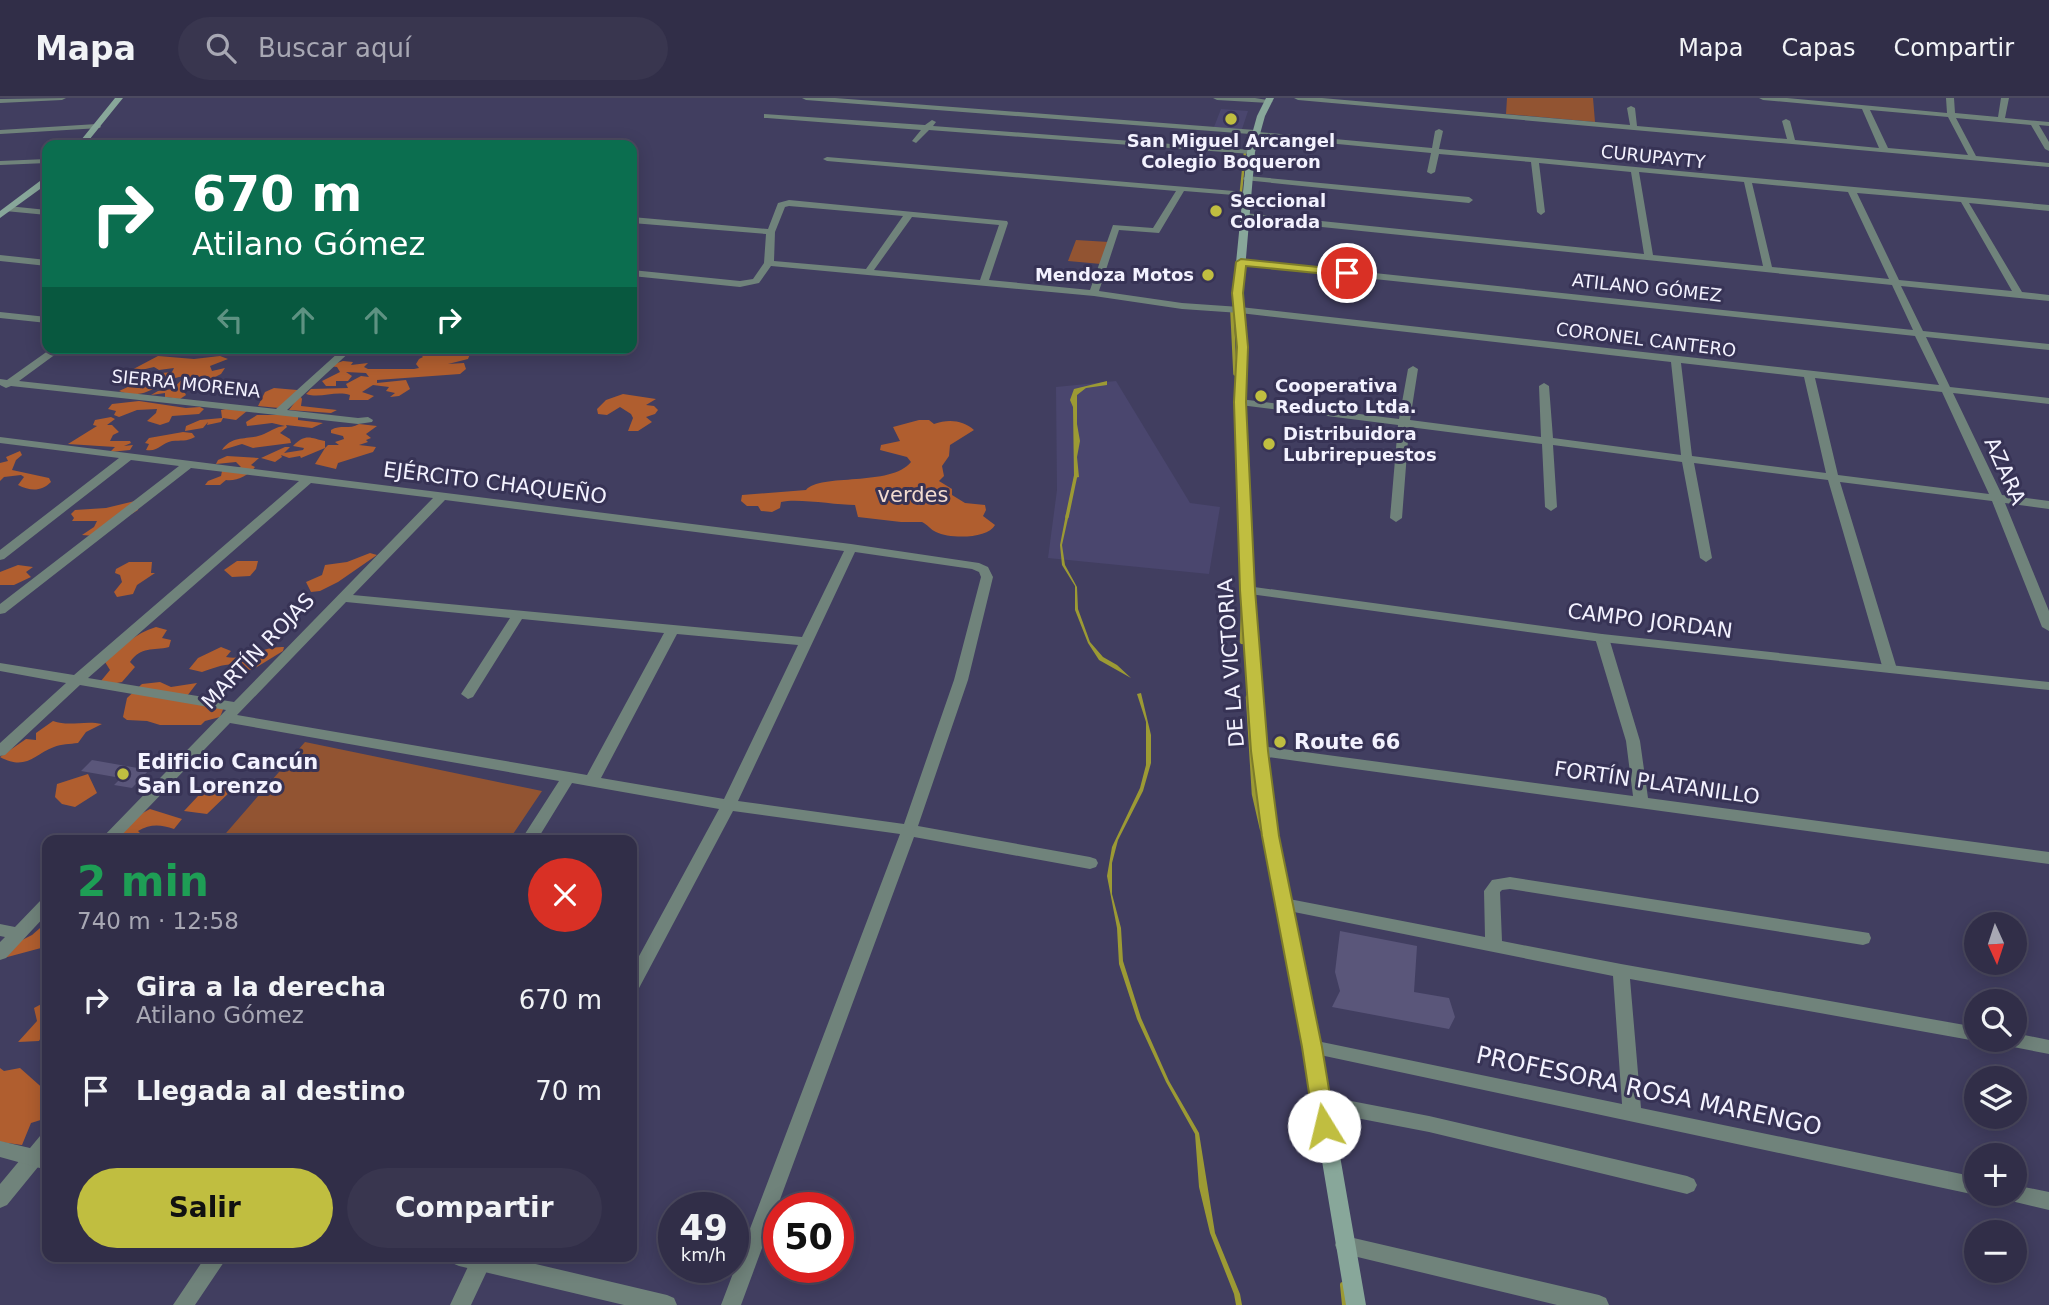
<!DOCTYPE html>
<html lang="es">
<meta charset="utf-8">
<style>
:root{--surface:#312e48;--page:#39364f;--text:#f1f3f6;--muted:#a8a8b4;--line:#4c4a60;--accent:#c0be40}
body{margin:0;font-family:"DejaVu Sans",sans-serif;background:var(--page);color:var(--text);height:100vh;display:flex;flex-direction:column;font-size:26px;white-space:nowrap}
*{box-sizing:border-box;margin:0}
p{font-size:23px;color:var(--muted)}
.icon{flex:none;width:38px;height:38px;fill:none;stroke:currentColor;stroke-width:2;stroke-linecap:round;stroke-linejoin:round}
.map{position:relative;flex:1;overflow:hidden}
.drawer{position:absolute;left:42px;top:737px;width:595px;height:427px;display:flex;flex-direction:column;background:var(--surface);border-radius:14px;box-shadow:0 4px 18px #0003,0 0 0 2px var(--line)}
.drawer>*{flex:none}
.top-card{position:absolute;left:42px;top:42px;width:595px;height:214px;border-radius:14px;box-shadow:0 4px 18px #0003,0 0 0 2px var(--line);background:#0b6e4f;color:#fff;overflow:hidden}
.needle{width:46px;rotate:177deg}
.fabs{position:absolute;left:1964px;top:814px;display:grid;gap:14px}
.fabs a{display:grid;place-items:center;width:63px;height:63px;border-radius:50%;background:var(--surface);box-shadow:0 4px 18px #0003,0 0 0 2px var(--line);font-size:35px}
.speed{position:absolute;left:658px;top:1094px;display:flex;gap:14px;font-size:35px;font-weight:700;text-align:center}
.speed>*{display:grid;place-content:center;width:91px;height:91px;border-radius:50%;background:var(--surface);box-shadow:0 4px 18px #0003,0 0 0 2px var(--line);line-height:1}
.speed small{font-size:18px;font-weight:400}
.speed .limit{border:10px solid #d22;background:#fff;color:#111}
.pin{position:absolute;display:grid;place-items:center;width:60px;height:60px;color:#fff;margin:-30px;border:4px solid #fff;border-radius:50%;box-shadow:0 2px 7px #0007}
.me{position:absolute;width:77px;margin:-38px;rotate:351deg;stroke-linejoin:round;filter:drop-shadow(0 0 5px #0008)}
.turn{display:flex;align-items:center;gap:24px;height:147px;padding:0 35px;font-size:32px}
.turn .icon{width:91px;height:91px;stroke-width:2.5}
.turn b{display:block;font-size:49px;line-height:60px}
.lanes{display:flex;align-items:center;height:66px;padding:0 35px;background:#0003;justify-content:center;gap:35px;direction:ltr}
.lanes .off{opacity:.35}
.round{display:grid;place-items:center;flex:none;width:74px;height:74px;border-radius:37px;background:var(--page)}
.overview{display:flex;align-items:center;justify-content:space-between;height:119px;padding:0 35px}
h1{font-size:42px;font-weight:600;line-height:52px;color:#1e9e55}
.cta{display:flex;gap:14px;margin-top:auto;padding:14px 35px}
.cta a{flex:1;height:80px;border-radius:42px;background:var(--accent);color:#111;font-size:28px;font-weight:600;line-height:80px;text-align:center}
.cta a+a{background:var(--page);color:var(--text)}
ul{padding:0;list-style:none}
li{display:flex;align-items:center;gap:21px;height:91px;padding:0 35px}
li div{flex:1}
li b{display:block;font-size:26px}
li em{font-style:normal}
header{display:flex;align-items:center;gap:42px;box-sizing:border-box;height:98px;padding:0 35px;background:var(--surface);border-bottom:2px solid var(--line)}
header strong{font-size:33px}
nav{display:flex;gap:38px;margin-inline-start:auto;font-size:24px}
.search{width:490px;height:63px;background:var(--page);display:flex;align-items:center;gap:18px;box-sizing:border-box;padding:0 24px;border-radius:38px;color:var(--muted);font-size:26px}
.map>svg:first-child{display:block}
</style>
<header>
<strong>Mapa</strong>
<div class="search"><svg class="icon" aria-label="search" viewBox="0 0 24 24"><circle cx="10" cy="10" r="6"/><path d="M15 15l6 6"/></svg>Buscar aquí</div>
<nav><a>Mapa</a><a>Capas</a><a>Compartir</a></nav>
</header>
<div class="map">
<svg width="2049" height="1207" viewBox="0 0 2049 1207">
<rect width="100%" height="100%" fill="#413e60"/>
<!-- built -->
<path fill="#4a466e" d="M1221,11L1248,13L1242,31L1214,29Z
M1116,283L1190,405L1220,409L1209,476L1048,460L1057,392L1056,289Z"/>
<!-- green -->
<path fill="#925432" d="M1507,0H1593L1595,24L1506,16Z
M1076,142L1109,144L1101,166L1068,163Z
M305,644L542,693L509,742H220Z"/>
<!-- forest -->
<path fill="#b05e2f" d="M363,250H457L459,252L463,250H491L462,252L470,256L468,261L448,266L464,265L466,271L460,276L377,282V285L406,282L410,291L399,298L390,299L395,295L386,293L389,289L373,287L362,294L374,298L368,302H349L350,297C335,292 321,301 306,296L311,291L348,290L346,286L361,278L369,279L366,275L346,274L352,278L348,283H336V288H326L322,283L340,274L337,269L328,268L343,263L353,264L351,267L368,265L364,269L368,271H414L419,270L416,266L419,261L423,259L419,255L432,253L419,251L416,254L402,255Z
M158,258L194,261L220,258L228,261L210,268L212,273L225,270L221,276L215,279L221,284L201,285L193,279L190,286L182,289L186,297L180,301L165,299V295L151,297L158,293L173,291L185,278C161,280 148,305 119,293L150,279L138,288L150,290L160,284L158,280L162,275L172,274L174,270L159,272L154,269L124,276Z
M274,290L297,292L302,301L301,308L337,312L331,315L289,312L295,304L279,310L258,308L265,294Z
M623,296L656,301L646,307L654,308L658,312L655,316L646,319L652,324L638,333H628L633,320L631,316L620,309L607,317L598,316L597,311L606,302Z
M139,303L186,310L200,309L204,311L199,316L172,318L169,324L160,327L147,323L156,315L157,311L137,312L119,319L114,317L116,313L108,311L112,306Z
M226,311L247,313L236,322L223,320L221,324L207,327L208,324L203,330L185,333L186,328L200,322L222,320L221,312Z
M257,317H294L298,318V322L323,325L312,330L286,327L287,329L280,335L290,341L291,345L253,350L242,346L222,352C233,336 249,343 264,336C273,332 275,329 285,328L272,325L247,328L246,324Z
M111,319L115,321L107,327H112L119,334L113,337L110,343H130L131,345L124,348L133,347L130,352L110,354L115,349L68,346L97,328L93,327L95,322Z
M919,322H929L934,326C948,321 963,322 974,332L950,347L949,358L942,368L944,378L939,383L952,391V397L965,405L985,407L986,412L983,418L995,427C988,441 950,441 936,434C931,432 927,426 922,424H901L858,419L855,407C835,407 798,400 781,404L780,410L772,414L761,413L758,408H747L741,403L742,397L806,392C820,375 891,389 911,364L907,359L880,352L881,347L900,343L893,329Z
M359,326L377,328L366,336L371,340L366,342L368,344L359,347L376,349L373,354L338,365L336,371L315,366L325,350L301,360L300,358L289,360L281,357L282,359L275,364L261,360L285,349H290L284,355L303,352L304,350L293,348C306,334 312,341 325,343V350L328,347H339L335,344L344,341L343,338L331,335V332C340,326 349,332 359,326Z
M183,334L192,335L195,339C186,344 181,342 172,343C161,345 159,354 146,352L149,346L145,345L149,340Z
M20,353L22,357L16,362L12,372L49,380L51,384C41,394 30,393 18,387L24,379L21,377L4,379L0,383V365L8,363L6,359Z
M227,358L259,360L251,367L255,369C250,377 235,384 226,382L220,387H205L208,383L221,378L222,373L241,369L236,364L216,366L218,362Z
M139,402L138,412L95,438L82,437L94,429L97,423H72L74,420L71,416L75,412L106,410Z
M370,455L377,457L338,484L320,493L311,494L306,484L322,477L325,467L347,464Z
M237,463H258L256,471L250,478L232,479L224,472Z
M129,464H152L151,475H155L137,487L133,496L117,499L114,494L122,484L120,477L115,475L116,471Z
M18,467L33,469L26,474L31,479L14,487H0V474Z
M156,529L167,532L162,540L171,542L169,549C153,553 141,548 130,564L135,569L122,584L96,589L110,572L105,564C121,550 135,535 156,529Z
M221,549L231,553L226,559C247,563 262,548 284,549L283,553L252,572L242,571L241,567C228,564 213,570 202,574L189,571L198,560Z
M160,584L171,589L197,585L184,602L224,609L220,619L205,623L201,627H160L147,623L127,622L123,619L127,600L142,586Z
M53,623C70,629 84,622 102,626L86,634L78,645C70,646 61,646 54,649C33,657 26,673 0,659L26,641L36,642V635Z
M88,676L97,695L75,709L62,706L55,699L57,686Z
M238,682L234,690L207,716L184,713L199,697L201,689L218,693L227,683Z
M150,711L182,721L174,731C160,726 150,726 138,733L147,742H116L126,724Z
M47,824V844L41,850L0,861V853L32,837Z
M47,903V929L39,943L18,944L37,923L34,910Z
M0,970L4,973L20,970L47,994V1020L31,1025L22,1047L0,1044Z"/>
<!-- water -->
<path fill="#9c9a34" d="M1107,283V287L1086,290L1077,297V326L1080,343L1077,359L1079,379L1074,380L1073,309L1070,302L1074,291Z
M1066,416H1069L1062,447L1065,467L1077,489L1078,511L1090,544L1103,559L1117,567L1131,580L1099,562L1088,545L1075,512V488L1062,467L1060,447Z
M1141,595L1151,637V665L1143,693L1118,742L1112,765V796L1121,830L1123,863L1141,920L1169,983L1199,1035L1215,1135L1240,1196L1242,1207H1236L1234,1196L1210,1135L1199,1089L1195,1036L1166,984L1137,921L1119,866L1117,830L1107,778L1112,749L1140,690L1146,667V624L1137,596Z"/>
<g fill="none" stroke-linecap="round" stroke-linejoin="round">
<!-- stream-far3 -->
<path stroke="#9c9a34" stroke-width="2.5" d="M1245,50L1249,35
M1241,93L1245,54"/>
<!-- stream-far2 -->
<path stroke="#9c9a34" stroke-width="3.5" d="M1232,214L1235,276
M1067,419L1076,376"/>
<!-- stream-far1 -->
<path stroke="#9c9a34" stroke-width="4.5" d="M1242,544L1243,511
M1248,599L1254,696L1262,731"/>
<!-- stream -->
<path stroke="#9c9a34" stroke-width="6" d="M1343,1187L1345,1207"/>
</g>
<!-- building -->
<path fill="#5a567a" d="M92,662L149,672L132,690L114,687L121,680L81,673Z
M1340,833L1417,848L1414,894L1449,900L1455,919L1449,931L1332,909L1340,893L1335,874Z"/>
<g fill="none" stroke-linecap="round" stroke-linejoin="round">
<!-- minor -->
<path fill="#70837b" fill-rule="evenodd" d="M66,0L62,2L0,5V1Z
M802,0H835L1255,32L1259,34L1432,50L1435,33L1439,31L1443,33L1439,51L2049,107V113L1969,105L2022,194L2049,197V203L1901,188L1923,233L2049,246V252L1926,239L1950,289L2049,300V306L1953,295L2002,397L2049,403V411L2005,405L2049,513V533L2042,529L1992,403L1840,384L1897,571L1890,575L1883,571L1828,382L1694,365L1712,460L1706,464L1700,460L1682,364L1553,347L1557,409L1551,413L1545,409L1542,346L1409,329L1402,420L1396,424L1390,420L1398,327L1240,307L1235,304L1240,301L1399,321L1408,271L1413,268L1418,271L1410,322L1541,339L1539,288L1544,285L1549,288L1553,340L1681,357L1671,264L1240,215L1182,211L1094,198L771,168L759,185L740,189L632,178V172L740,183L753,181L764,165L766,136L632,125V119L768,131L778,105L789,102L1007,123L1008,125L989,182L1090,192L1113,127L1153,130L1176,93L827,63L823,61L827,59L1246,94L1250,96L1246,98L1184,93L1159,135L1119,132L1099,193L1182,205L1240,209L1939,287L1915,238L1241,167L1236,164L1241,161L1913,232L1892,187L1244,121L1240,118L1244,115L1644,156L1631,74L1539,65L1545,114L1541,117L1537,114L1531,64L1439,56L1435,74L1431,76L1427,74L1431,55L1254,38L1250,36L806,2ZM1639,74L1744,84L1763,168L1653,157ZM1752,85L1848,94L1889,181L1772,169ZM1857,95L1961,104L2012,193L1899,182ZM789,108L903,118L866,171L774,163L775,134L785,109ZM912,119L999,127L980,182L874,172ZM1681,265L1804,279L1826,375L1692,358ZM1815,280L1942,294L1989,396L1838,377Z
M1213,0H1255L1273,3L1269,5L1217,2Z
M1294,0H1322L1630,27L1627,10L1631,8L1635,10L1637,28L1787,41L1782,23L1786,21L1790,23L1795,42L1879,50L1862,11L1763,2L1759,0H1787L1947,15L1946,0H1954L1955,15L1998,19L2001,0H2009L2005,20L2049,24V28L2039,27L2049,44V53L2045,51L2031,27L1956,20L1976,58L2049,65V69L1298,2ZM1870,12L1948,19L1968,57L1888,50Z
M764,16L925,27L932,22L936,24L933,28L1251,52L1255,54L1251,56L929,32L916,45L912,43L921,32L767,20H764Z
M97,26L101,28L100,30L0,36V32Z
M47,61V65L0,67V63Z
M1247,78L1469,99L1473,102L1469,105L1244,82L1243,80Z
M8,108L47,112V117L5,113L4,111Z
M0,157L47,162V168L0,163Z
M0,214L47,219V225L0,220Z
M52,250H64L19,283L276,311L338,255L314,250H354L287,312L358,320L368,319L373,322L372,324L358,326L11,288L6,290L0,287V281L7,282Z
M0,339L851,446L979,465L988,469L993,479L968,582L918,728L1090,759L1096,761L1098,765L1096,769L1090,771L914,739L741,1207H721L900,736L733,713L638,892L632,894V871L719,711L572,685L537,742H521L559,683L230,625L117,742H100L226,612L80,587L5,657L0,658V645L66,585L0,573V565L74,577L299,383L191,370L5,515L0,516V506L179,368L131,362L4,461L0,462V452L119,360L0,345ZM311,385L433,400L234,604L88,580ZM445,402L844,453L802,539L353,497ZM855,454L972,471L979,474L981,479L954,582L904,726L738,703ZM346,504L510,520L461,596L468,601L473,599L522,521L664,535L587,677L237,617ZM677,536L798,547L724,701L601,680Z
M1602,536L1609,540L1640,643L1648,700L2049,754V766L1260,658L1253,653L1260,648L1633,698L1626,643L1595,540Z
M1510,779L1869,835L1871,840L1869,845L1863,847L1510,791L1502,792L1500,794L1502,843L1621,866L1976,929V942H1981L1976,943L1630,881L1641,1010L1976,1079V1096H1980L1976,1097L1306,954L1303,949L1306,944L1312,942L1622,1006L1613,878L1284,812L1278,810L1276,806L1278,802L1284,800L1485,839L1484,793L1492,782Z
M47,800V816L6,860L0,862V844L5,839L0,838V826L15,829L41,802Z
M2014,935L2049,942V956L2003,947L2000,942H2014Z
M1320,997L1429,1018L1687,1078L1694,1081L1697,1087L1694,1093L1687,1096L1429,1034L1320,1013L1313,1011L1311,1005L1313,999Z
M47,1036V1058L7,1107L0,1110V1086L40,1038Z
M2014,1087L2049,1094V1112L2007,1102L2004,1096H2014Z
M1345,1138L1599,1197L1606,1200L1609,1207H1557L1345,1156L1338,1154L1335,1147L1338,1140Z
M206,1158H228L195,1207H173Z
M473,1158H494L471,1207H450Z"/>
<!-- tertiary -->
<path fill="#70837b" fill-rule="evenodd" d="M1247,488L1602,536L2049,584V592L1602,544L1242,495L1241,492Z
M0,1043L47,1054V1072L0,1059Z
M449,1158H502L667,1197L674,1200L677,1207H624L459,1168L452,1165Z"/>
<!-- secondary -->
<path fill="#88a79a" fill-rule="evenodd" d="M115,0H123L85,47H77Z
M1266,0H1274L1265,18L1255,54L1243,195L1247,249L1245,304L1253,492L1267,653L1278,738L1321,949L1366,1207H1346L1303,949L1262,738L1253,653L1241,492L1235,304L1237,249L1233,195L1247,54L1257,18Z
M44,80H47V86L0,120V113Z"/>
</g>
<!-- route -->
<path fill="#c0be40" stroke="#7d7c2a" stroke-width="2" d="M1241,161L1347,172L1353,175L1347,178L1246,168L1243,195L1248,249L1246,304L1255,492L1268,653L1279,738L1322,949L1335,1028L1332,1035L1324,1038L1317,1035L1314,1028L1302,949L1262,738L1251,653L1240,492L1234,304L1237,249L1232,195L1236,164Z"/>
<!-- markers -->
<g fill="#c0be40" stroke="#373355" stroke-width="2.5">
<circle cx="1231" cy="21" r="7"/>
<circle cx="1216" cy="113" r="7"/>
<circle cx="1208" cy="177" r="7"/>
<circle cx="1261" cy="298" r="7"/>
<circle cx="1269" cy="346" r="7"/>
<circle cx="1280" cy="644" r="7"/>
<circle cx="123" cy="676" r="7"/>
</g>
<g text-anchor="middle" stroke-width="6" stroke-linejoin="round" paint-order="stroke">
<!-- far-poi labels -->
<g font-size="18" font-weight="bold" fill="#f3f2ff" stroke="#373355" text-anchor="start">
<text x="1231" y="49" text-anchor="middle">San Miguel Arcangel<tspan x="1231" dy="21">Colegio Boqueron</tspan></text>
<text x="1230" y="109">Seccional<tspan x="1230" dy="21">Colorada</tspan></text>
<text x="1194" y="183" text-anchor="end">Mendoza Motos</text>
<text x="1275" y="294">Cooperativa<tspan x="1275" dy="21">Reducto Ltda.</tspan></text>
<text x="1283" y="342">Distribuidora<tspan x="1283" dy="21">Lubrirepuestos</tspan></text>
</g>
<!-- far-street labels -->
<g font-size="18" fill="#f3f2ff" stroke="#373355">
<text transform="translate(1653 59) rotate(6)" y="6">CURUPAYTY</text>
<text transform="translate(1647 190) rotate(6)" y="6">ATILANO GÓMEZ</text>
<text transform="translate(1646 242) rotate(7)" y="6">CORONEL CANTERO</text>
<text transform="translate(186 286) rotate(6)" y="6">SIERRA MORENA</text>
</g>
<!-- street labels -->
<g font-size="21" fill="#f3f2ff" stroke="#373355">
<text transform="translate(2005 373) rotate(66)" y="7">AZARA</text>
<text transform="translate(495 385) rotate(7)" y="7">EJÉRCITO CHAQUEÑO</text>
<text transform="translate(1650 523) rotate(7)" y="7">CAMPO JORDAN</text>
<text transform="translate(258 553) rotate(-46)" y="7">MARTÍN ROJAS</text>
<text transform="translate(1231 565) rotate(-94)" y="7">DE LA VICTORIA</text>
<text transform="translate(1657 685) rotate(8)" y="7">FORTÍN PLATANILLO</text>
</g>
<!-- park labels -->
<g font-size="21" fill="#f3dcd0" stroke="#373355">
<text x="913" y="404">verdes</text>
</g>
<!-- poi labels -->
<g font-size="21" font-weight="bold" fill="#f3f2ff" stroke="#373355" text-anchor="start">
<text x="1294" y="651">Route 66</text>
<text x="137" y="671">Edificio Cancún<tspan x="137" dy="24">San Lorenzo</tspan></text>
</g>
<!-- near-street labels -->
<g font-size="24" fill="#f3f2ff" stroke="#373355">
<text transform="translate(1649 993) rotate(12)" y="8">PROFESORA ROSA MARENGO</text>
</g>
</g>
</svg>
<div class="fabs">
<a><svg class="needle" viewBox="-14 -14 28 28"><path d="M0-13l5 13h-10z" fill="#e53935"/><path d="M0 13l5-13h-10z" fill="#a8a8b4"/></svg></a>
<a><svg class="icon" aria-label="search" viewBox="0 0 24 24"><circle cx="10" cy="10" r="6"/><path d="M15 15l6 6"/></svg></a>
<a><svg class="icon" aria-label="layers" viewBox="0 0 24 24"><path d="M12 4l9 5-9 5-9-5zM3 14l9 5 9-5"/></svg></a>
<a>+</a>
<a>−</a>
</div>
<div class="speed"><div>49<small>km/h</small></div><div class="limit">50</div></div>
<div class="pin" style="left:1347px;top:175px;background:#d93025"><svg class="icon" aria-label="arrive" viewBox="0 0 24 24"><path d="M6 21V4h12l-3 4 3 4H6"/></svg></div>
<svg class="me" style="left:1324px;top:1028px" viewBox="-20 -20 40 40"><circle r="19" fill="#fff"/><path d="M0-13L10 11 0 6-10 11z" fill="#c0be40"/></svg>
<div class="top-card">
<div class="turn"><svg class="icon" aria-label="right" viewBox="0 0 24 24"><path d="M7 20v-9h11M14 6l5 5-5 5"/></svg><div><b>670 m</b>Atilano Gómez</div></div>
<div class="lanes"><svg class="icon off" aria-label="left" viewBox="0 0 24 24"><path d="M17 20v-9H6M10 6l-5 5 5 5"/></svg><svg class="icon off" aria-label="ahead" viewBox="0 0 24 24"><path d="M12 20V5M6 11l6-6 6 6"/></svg><svg class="icon off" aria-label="ahead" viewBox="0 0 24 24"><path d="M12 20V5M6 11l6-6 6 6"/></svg><svg class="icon" aria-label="right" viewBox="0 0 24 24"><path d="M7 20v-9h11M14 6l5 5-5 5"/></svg></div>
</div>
<section class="drawer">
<div class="overview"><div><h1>2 min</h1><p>740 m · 12:58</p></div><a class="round" style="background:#d93025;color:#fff"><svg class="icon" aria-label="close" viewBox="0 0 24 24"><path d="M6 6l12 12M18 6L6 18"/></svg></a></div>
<ul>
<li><svg class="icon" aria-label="right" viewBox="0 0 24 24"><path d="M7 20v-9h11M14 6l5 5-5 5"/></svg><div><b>Gira a la derecha</b><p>Atilano Gómez</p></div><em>670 m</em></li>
<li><svg class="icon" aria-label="arrive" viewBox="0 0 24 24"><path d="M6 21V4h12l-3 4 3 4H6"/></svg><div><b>Llegada al destino</b></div><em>70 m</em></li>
</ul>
<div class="cta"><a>Salir</a><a>Compartir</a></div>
</section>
</div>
